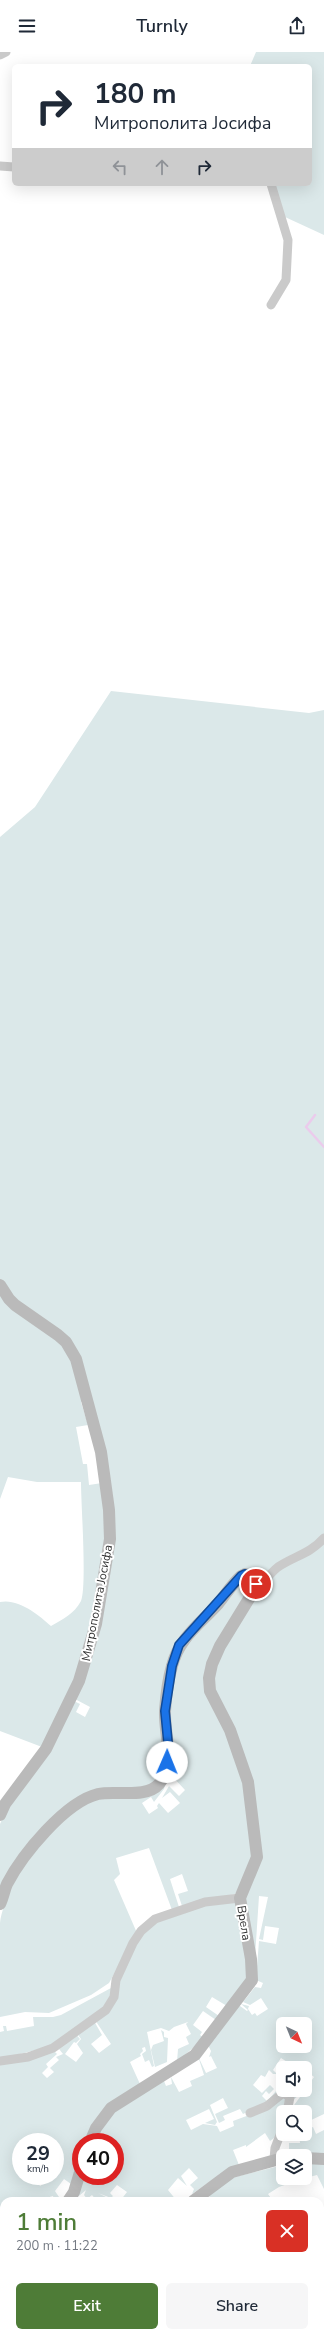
<!DOCTYPE html>
<meta charset="utf-8">
<style>
:root{--surface:#fff;--page:#f6f6f7;--text:#1f2937;--muted:#747a83;--accent:#4e7c37}
body{margin:0;font-family:"Nunito Sans",sans-serif;background:var(--page);color:var(--text);height:100vh;display:flex;flex-direction:column;font-size:15px;white-space:nowrap}
*{box-sizing:border-box;margin:0}
p{font-size:13px;color:var(--muted)}
.icon{flex:none;width:22px;height:22px;fill:none;stroke:currentColor;stroke-width:2;stroke-linecap:round;stroke-linejoin:round}
.map{position:relative;flex:1;overflow:hidden}
.side{position:absolute;left:0px;top:2145px;width:324px;height:140px;display:flex;flex-direction:column;background:var(--surface);border-radius:12px 12px 0 0;box-shadow:0 4px 16px #0002}
.side>*{flex:none}
.banner{position:absolute;left:12px;top:12px;width:300px;height:122px;border-radius:6px;box-shadow:0 4px 16px #0002;background:#fff;color:var(--text);overflow:hidden}
.needle{width:26px;rotate:137deg}
.fabs{position:absolute;left:276px;top:1965px;display:grid;gap:8px}
.fabs a{display:grid;place-items:center;width:36px;height:36px;border-radius:6px;background:var(--surface);box-shadow:0 4px 16px #0002;font-size:20px}
.speed{position:absolute;left:12px;top:2081px;display:flex;gap:8px;font-size:20px;font-weight:700;text-align:center}
.speed>*{display:grid;place-content:center;width:52px;height:52px;border-radius:50%;background:var(--surface);box-shadow:0 4px 16px #0002;line-height:1}
.speed small{font-size:10px;font-weight:400}
.speed .limit{border:6px solid #d22;background:#fff;color:#111}
.pin{position:absolute;display:grid;place-items:center;width:34px;height:34px;color:#fff;margin:-17px;border:2px solid #fff;border-radius:50%;box-shadow:0 1px 4px #0007}
.me{position:absolute;width:44px;margin:-22px;rotate:1deg;stroke-linejoin:round;filter:drop-shadow(0 0 3px #0008)}
.turn{display:flex;align-items:center;gap:14px;height:84px;padding:0 16px;font-size:18px}
.turn .icon{width:52px;height:52px;stroke-width:2.5}
.turn b{display:block;font-size:28px;line-height:34px}
.lanes{display:flex;align-items:center;height:38px;padding:0 16px;background:#0003;justify-content:center;gap:20px;direction:ltr}
.lanes .off{opacity:.35}
.round{display:grid;place-items:center;flex:none;width:42px;height:42px;border-radius:6px;background:var(--page)}
.summary{display:flex;align-items:center;justify-content:space-between;height:68px;padding:0 16px}
h1{font-size:24px;font-weight:600;line-height:30px;color:var(--accent)}
.cta{display:flex;gap:8px;margin-top:auto;padding:8px 16px}
.cta a{flex:1;height:46px;border-radius:6px;background:var(--accent);color:#fff;font-size:16px;font-weight:600;line-height:46px;text-align:center}
.cta a+a{background:var(--page);color:var(--text)}
header{display:flex;justify-content:space-between;align-items:center;height:52px;padding:0 16px;background:var(--surface);font-size:18px;font-weight:600}
.map>svg:first-child{display:block}
</style>
<header><svg class="icon" aria-label="menu" viewBox="0 0 24 24"><path d="M4 6h16M4 12h16M4 18h16"/></svg>Turnly<svg class="icon" aria-label="share" viewBox="0 0 24 24"><path d="M12 15V3M7 8l5-5 5 5M5 13v7h14v-7"/></svg></header>
<div class="map">
<svg width="324" height="2285" viewBox="0 0 324 2285">
<rect width="100%" height="100%" fill="#fff"/>
<!-- green -->
<path fill="#dbe8e9" fill-rule="evenodd" d="M256,0H324V183L285,165L274,132H310V14H250Z
M111,639L309,661L324,658V2062L307,2070L305,2060H289L300,2045L299,2043L291,2050L296,2038H305L314,2025L308,2020L311,2016L306,2012L302,2016H290L292,2013L281,2006L273,2018L277,2022H273L269,2018L265,2025L261,2023L253,2033L262,2041L270,2033L274,2037L269,2042L266,2039L262,2044L267,2049L277,2038L282,2036L267,2051L243,2062L240,2057L223,2064L225,2068L219,2071L215,2062L228,2056L223,2046L210,2053L217,2070L215,2073L205,2071L214,2067L209,2057L186,2068L191,2078L203,2072L217,2074L220,2080L234,2074L233,2069L265,2057L285,2042L288,2045L286,2060H283C283,2072 280,2083 270,2089L265,2081L246,2095V2093L233,2098L239,2113L222,2121L192,2142L194,2137L190,2133L198,2126L189,2116L181,2124L187,2134L178,2126L168,2138L177,2149H120L127,2140L117,2133L110,2141L113,2144L111,2146L98,2141L114,2149H97L92,2143L87,2147L84,2143L86,2138L73,2149L84,2124H115V2090H94C108,2061 132,2040 164,2029L166,2034L172,2032L171,2025L179,2040L192,2034L190,2029L204,2023L198,2004L206,2021L217,2016L211,2004L209,2005L211,1999L208,1993L236,1955L240,1954L247,1959L248,1958L241,1952L249,1954L248,1957L252,1963L255,1961L257,1964L268,1957L261,1946L250,1953L243,1950L255,1935L261,1936L263,1931L256,1928L259,1889L276,1892L279,1876L265,1874L263,1888L259,1887L268,1845L259,1844L255,1905C249,1882 241,1857 247,1834L240,1835L235,1842L182,1854L178,1842L188,1839L182,1822L170,1827L179,1855L172,1858L149,1796L116,1806L120,1822L114,1828L137,1881L109,1931L91,1943L49,1961L25,1960L0,1965C0,1944 0,1923 0,1901C0,1892 0,1881 0,1871C7,1827 51,1766 92,1748C120,1736 138,1756 166,1730L164,1737L154,1750L151,1745L142,1751L149,1762L158,1756L157,1754L159,1751L168,1761L180,1751L170,1740L162,1746L169,1734L179,1744L185,1738L172,1724L171,1717L163,1713C152,1754 112,1726 83,1744C50,1763 13,1806 0,1842V1772L5,1761L50,1698L74,1649L80,1652L76,1660L85,1665L90,1655L75,1647C101,1595 118,1498 112,1440C108,1409 98,1380 90,1349L81,1350L88,1373L76,1375L83,1412H87L89,1433L102,1431L106,1488L84,1602L76,1625L42,1695L0,1679V1550C18,1546 39,1563 51,1574C63,1567 74,1562 81,1549C87,1535 81,1451 81,1430H37L8,1425L0,1447V785L35,755ZM283,1972H305V1994H283Z
M235,1849L249,1923L227,1954L212,1945L206,1955L219,1964L216,1968L203,1959L193,1973L202,1980L200,1983L204,1986L177,2010L178,1997L189,1992L186,1985L191,1982L186,1972L188,1970L174,1975L169,1979L161,1976L147,1980L154,2014L152,2015L149,2008L145,2010L142,2002L146,1999L145,1995L142,1996L143,1999L140,2002L141,2004L130,2010L140,2032L86,2090H81V2103L71,2132L64,2127L55,2139L59,2145L54,2147L53,2144L46,2146L47,2149H4V2176L0,2180V2011L53,1998L57,2002L46,2012L48,2015L42,2021L47,2026L54,2020L50,2016L59,2008L56,2005L63,2002L59,1997L75,1981L80,1987L76,1991L74,1990L65,2002L76,2010L83,2001L77,1992L81,1987L76,1980L94,1969L102,1983L91,1992L99,2001L111,1992L95,1968L118,1933L137,1889L152,1871L204,1853ZM21,2090H55V2124H47L49,2128L40,2134L35,2126L38,2124H21Z
M111,1936V1943L104,1955L48,1995L0,2007V1980L4,1979L3,1974H6L7,1979L34,1974L33,1965H53L61,1963Z
M161,1978L164,1980V1985L168,1986L167,2010L155,2015L151,1998L153,1993L164,1989Z
M313,2075L316,2082L324,2078V2103L289,2098V2091H300L299,2082H305V2078Z
M305,2109L324,2110V2137L317,2123L305,2126Z
M283,2113V2126H304L279,2135L268,2142L273,2149H210L209,2141L231,2126Z
M324,2188V2256L320,2258V2189Z
M0,2265L4,2268V2281H127L129,2285H0Z
M320,2274H324V2285H289L297,2281H320Z
M184,2281H273L267,2285H181Z"/>
<g fill="none" stroke-linecap="round" stroke-linejoin="round">
<!-- stream -->
<path stroke="#ebcbec" stroke-width="2.5" d="M315,1063L306,1075L324,1095"/>
<!-- street -->
<path stroke="#cacaca" stroke-width="9" d="M0,3L6,0
M0,114L14,115
M271,253L286,228L288,188L271,132
M256,1532C267,1529 270,1521 278,1515C294,1504 310,1502 324,1486
M0,2009L28,2005L53,1996L106,1958L114,1945L116,1928L133,1891L141,1879L155,1867L205,1850L240,1846
M250,2061L267,2054L283,2041L290,2045L287,2060
M274,2107L275,2096L283,2075"/>
<!-- secondary -->
<path stroke="#bababa" stroke-width="12" d="M0,1233L9,1247L15,1253L58,1283L66,1290L76,1307L101,1400L109,1458L110,1487L96,1572L79,1629L46,1697L5,1752L0,1763
M0,1852C3,1846 4,1839 7,1832C22,1803 65,1750 98,1742C116,1738 146,1747 159,1732C176,1712 164,1682 165,1659C166,1644 168,1628 172,1614C179,1586 200,1572 218,1552C226,1542 232,1532 241,1524L245,1522L253,1524L256,1528L255,1537L220,1594L212,1612L209,1626L210,1639L230,1678L248,1730L257,1805L240,1846L251,1907L252,1928L195,2003L111,2056L96,2076L90,2090
M305,2106L324,2107
M68,2149L74,2140L81,2117
M193,2149L232,2120L283,2106
M0,2185L4,2181
M0,2232L4,2228"/>
</g>
<g fill="none" stroke-linecap="round" stroke-linejoin="round">
<defs>
<path id="route" d="M167,1710L169,1701L165,1659L172,1614L179,1593L241,1524L245,1522L253,1524L256,1532"/>
</defs>
<!-- route casing -->
<use href="#route" stroke="#114b97" stroke-width="10"/>
<!-- route -->
<use href="#route" stroke="#1a73e8" stroke-width="7"/>
</g>
<g text-anchor="middle" stroke-width="4" stroke-linejoin="round" paint-order="stroke">
<!-- street labels -->
<g font-size="12" fill="#303030" stroke="#fff">
<text transform="translate(97 1551) rotate(-79)" y="4">Митрополита Јосифа</text>
<text transform="translate(244 1871) rotate(81)" y="4">Врела</text>
</g>
</g>
</svg>
<div class="fabs">
<a><svg class="needle" viewBox="-14 -14 28 28"><path d="M0-13l5 13h-10z" fill="#e53935"/><path d="M0 13l5-13h-10z" fill="#747a83"/></svg></a>
<a><svg class="icon" aria-label="sound" viewBox="0 0 24 24"><path d="M4 9h4l5-4v14l-5-4H4zM17 9q2 3 0 6"/></svg></a>
<a><svg class="icon" aria-label="search" viewBox="0 0 24 24"><circle cx="10" cy="10" r="6"/><path d="M15 15l6 6"/></svg></a>
<a><svg class="icon" aria-label="layers" viewBox="0 0 24 24"><path d="M12 4l9 5-9 5-9-5zM3 14l9 5 9-5"/></svg></a>
</div>
<div class="speed"><div>29<small>km/h</small></div><div class="limit">40</div></div>
<div class="pin" style="left:256px;top:1532px;background:#d93025"><svg class="icon" aria-label="arrive" viewBox="0 0 24 24"><path d="M6 21V4h12l-3 4 3 4H6"/></svg></div>
<svg class="me" style="left:167px;top:1710px" viewBox="-20 -20 40 40"><circle r="19" fill="#fff"/><path d="M0-13L10 11 0 6-10 11z" fill="#1a73e8"/></svg>
<div class="banner">
<div class="turn"><svg class="icon" aria-label="right" viewBox="0 0 24 24"><path d="M7 20v-9h11M14 6l5 5-5 5"/></svg><div><b>180 m</b>Митрополита Јосифа</div></div>
<div class="lanes"><svg class="icon off" aria-label="left" viewBox="0 0 24 24"><path d="M17 20v-9H6M10 6l-5 5 5 5"/></svg><svg class="icon off" aria-label="ahead" viewBox="0 0 24 24"><path d="M12 20V5M6 11l6-6 6 6"/></svg><svg class="icon" aria-label="right" viewBox="0 0 24 24"><path d="M7 20v-9h11M14 6l5 5-5 5"/></svg></div>
</div>
<section class="side">
<div class="summary"><div><h1>1 min</h1><p>200 m · 11:22</p></div><a class="round" style="background:#d93025;color:#fff"><svg class="icon" aria-label="close" viewBox="0 0 24 24"><path d="M6 6l12 12M18 6L6 18"/></svg></a></div>
<div class="cta"><a>Exit</a><a>Share</a></div>
</section>
</div>
